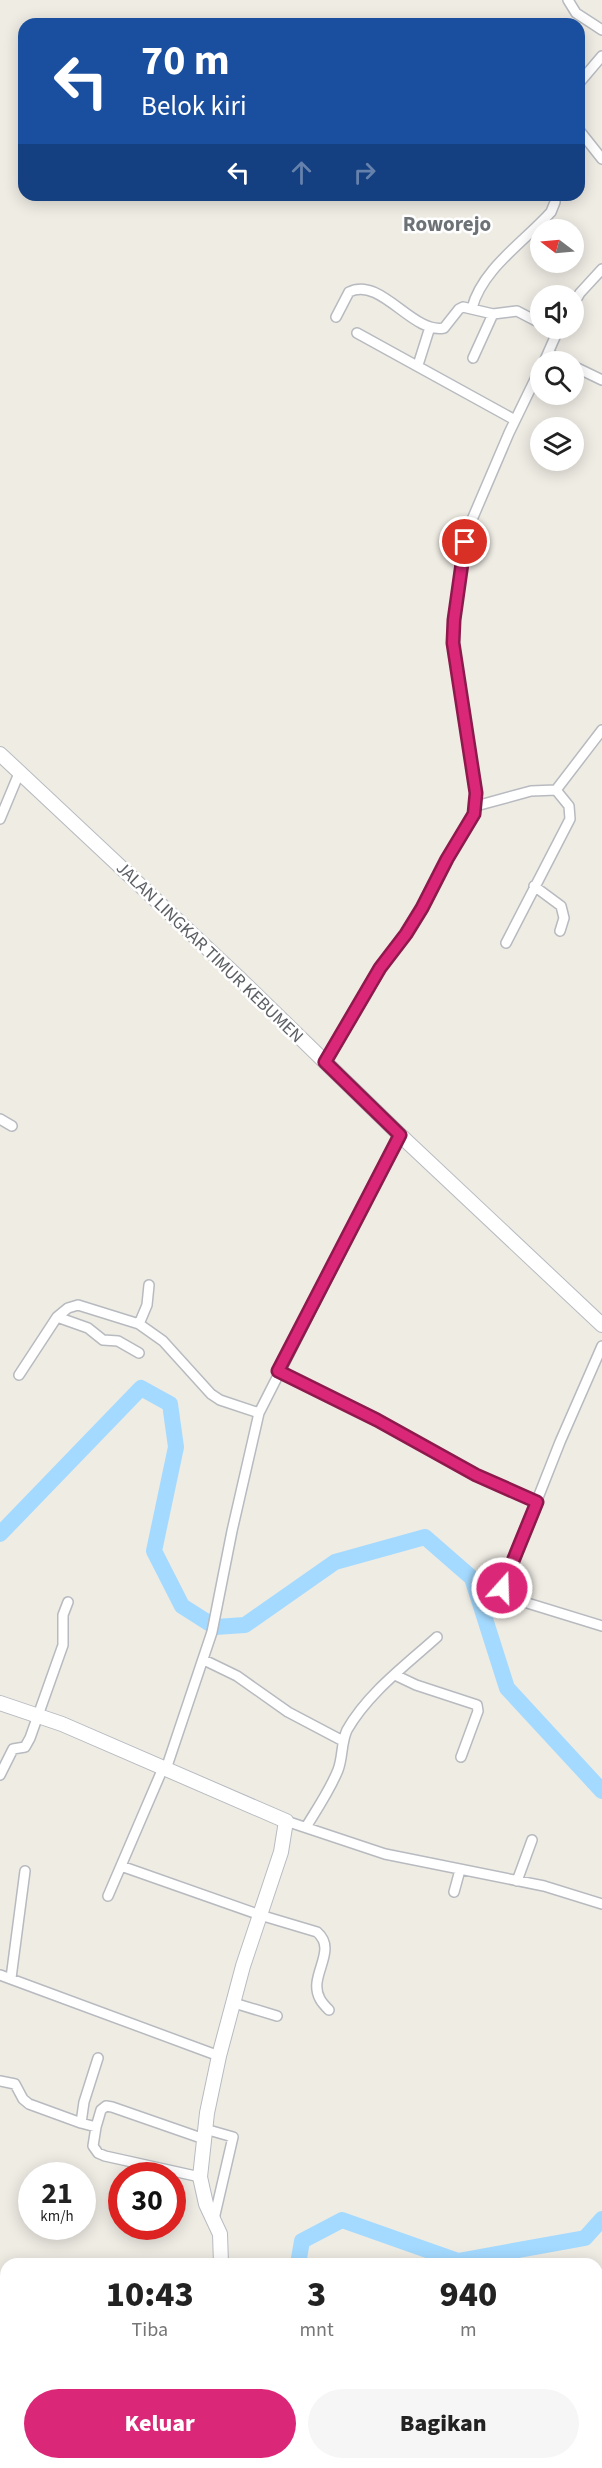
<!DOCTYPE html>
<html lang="id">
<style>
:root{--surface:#fff;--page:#f6f6f6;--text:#222;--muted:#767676;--accent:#db2777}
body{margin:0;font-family:"Source Sans 3",sans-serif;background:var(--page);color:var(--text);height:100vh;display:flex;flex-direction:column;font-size:22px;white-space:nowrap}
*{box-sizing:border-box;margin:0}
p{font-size:20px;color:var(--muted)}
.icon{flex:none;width:33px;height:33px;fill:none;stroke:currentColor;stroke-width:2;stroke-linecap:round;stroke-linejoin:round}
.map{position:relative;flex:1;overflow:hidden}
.panel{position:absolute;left:0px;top:2258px;width:603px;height:212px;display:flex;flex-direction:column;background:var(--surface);border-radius:18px 18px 0 0;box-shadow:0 3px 15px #0003}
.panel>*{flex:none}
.banner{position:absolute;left:18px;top:18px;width:567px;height:183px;border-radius:18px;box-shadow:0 3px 15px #0003;background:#1a4fa0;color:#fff;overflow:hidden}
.needle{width:39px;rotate:286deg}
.buttons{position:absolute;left:530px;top:219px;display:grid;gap:12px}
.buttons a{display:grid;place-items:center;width:54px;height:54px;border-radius:50%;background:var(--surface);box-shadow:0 3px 15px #0003;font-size:30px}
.speed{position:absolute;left:18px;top:2162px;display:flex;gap:12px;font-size:30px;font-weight:700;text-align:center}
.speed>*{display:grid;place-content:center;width:78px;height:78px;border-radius:50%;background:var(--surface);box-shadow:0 3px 15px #0003;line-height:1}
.speed small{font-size:15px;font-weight:400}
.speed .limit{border:9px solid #d22;background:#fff;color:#111}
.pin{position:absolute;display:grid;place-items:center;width:51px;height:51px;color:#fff;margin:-26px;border:3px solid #fff;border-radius:50%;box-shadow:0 2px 6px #0007}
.me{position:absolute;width:66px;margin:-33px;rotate:20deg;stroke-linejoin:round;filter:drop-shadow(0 0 4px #0008)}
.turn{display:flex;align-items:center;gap:21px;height:126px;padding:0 24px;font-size:27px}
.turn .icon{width:78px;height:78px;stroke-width:2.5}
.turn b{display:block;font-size:42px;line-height:51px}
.lanes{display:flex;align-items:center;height:57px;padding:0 24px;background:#0003;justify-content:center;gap:30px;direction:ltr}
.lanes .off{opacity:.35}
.eta{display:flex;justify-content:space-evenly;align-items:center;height:102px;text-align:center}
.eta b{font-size:36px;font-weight:800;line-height:42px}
.action{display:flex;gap:12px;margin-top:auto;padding:12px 24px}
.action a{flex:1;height:69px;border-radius:36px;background:var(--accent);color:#fff;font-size:24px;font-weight:800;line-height:69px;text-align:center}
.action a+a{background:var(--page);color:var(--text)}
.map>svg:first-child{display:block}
</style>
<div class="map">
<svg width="602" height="2468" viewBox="0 0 602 2468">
<rect width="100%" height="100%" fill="#efece4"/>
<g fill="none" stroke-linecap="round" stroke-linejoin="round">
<!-- river -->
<path stroke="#a4daff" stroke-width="16" d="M0,1534L141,1388L170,1404L176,1447L154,1551L182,1606L215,1627L245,1625L335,1562L425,1537L472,1578L507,1688L602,1791
M298,2264L302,2241L342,2220L458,2261L585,2238L602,2219
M332,2468L333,2463"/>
<defs>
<path id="street" d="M568,0L576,13L602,30
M579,83L602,56
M579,130L602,159
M573,305L580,293L602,269
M472,308C482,269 524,242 551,212L555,202V195
M336,317L349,292C381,276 412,334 444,328L459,309L463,307L493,314L517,311L540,323
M357,333L515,420
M548,353L565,362
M473,358L493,314
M544,362L559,328
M418,365L430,327
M573,366L602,380
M476,806L531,791L556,790L602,730
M0,819L20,771
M534,886L561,906L564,918L560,931
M506,943L570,819L569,806L556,790
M325,1062L380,968L406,934L422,908L447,859L474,814L476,793L453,643L454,620L468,529L509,433L540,369
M0,1119L12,1126
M57,1317L88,1328L103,1340L118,1341L139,1353
M139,1324L147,1305L149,1285
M602,1346L560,1442L502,1589L504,1595L511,1598L602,1626
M278,1371L377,1420L476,1475L537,1502
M19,1375L57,1317L68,1308L78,1305L139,1324L163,1341L211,1394L220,1400L259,1413
M204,1660L237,1676L288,1712L343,1741
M395,1675L416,1685L477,1705L478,1711L461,1757
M166,1769L212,1632L232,1531L259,1413L400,1135
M0,1775L13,1749L25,1747L30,1738L63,1645V1615L68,1602
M286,1821L385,1854L544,1886L602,1904
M306,1827C317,1809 330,1790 338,1770C343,1757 341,1743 347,1730C368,1693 406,1665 437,1637
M121,1866L260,1915L317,1932C339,1951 307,1976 320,1999C322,2003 326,2007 329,2010
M517,1881L532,1840
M454,1892L460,1870
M108,1896L163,1768
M0,1975L219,2056
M11,1978L25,1871
M234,2003L277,2016
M0,2081L15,2084L23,2099L29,2104L81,2123L84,2102L98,2058
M81,2123L96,2127L101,2110L106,2106L112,2107L204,2139
M96,2127L93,2146L98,2153L105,2156L200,2177
M205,2129L233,2137L214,2219
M0,2288L6,2289
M597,2342L602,2344
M597,2405L602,2406
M0,2431L6,2433
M27,2468V2463"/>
<path id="secondary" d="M0,754L239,978L400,1135L602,1325
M0,1703L62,1724L286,1821L281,1852L243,1966L219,2056L207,2113L200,2177L206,2204L220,2234L221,2264
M222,2468L223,2463"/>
</defs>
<!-- street casing -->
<use href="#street" stroke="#b7babf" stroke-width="12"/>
<!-- secondary casing -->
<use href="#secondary" stroke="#b7bbc1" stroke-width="16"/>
<!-- street -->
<use href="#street" stroke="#fff" stroke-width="9"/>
<!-- secondary -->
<use href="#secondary" stroke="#fff" stroke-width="14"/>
</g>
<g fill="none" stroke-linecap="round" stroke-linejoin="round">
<defs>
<path id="route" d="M465,542L454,620L453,643L476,793L474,814L447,859L422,908L406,934L380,968L325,1062L400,1135L278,1371L377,1420L476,1475L537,1502L502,1588"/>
</defs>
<!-- route casing -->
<use href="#route" stroke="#8e194d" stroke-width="15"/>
<!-- route -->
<use href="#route" stroke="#db2777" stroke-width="10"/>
</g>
<g text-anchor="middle" stroke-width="5" stroke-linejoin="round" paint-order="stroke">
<!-- street labels -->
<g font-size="18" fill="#5c6065" stroke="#fff">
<text transform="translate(210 952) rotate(44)" y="6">JALAN LINGKAR TIMUR KEBUMEN</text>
</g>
<!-- quarter labels -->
<g font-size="21" font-weight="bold" fill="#6d7277" stroke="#fff">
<text x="447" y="231">Roworejo</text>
</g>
</g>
</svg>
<div class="buttons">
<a><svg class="needle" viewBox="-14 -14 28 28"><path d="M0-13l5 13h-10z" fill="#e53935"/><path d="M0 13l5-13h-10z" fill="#767676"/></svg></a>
<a><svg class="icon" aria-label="sound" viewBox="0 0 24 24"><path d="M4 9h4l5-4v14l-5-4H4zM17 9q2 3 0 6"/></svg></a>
<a><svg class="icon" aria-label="search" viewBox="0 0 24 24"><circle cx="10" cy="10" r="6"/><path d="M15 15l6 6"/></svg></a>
<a><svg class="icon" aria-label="layers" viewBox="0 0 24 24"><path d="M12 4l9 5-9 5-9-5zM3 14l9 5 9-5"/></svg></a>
</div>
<div class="speed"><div>21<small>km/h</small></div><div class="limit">30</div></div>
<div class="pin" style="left:465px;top:542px;background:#d93025"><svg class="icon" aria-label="arrive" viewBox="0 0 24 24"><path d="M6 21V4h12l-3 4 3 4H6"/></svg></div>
<svg class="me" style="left:502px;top:1588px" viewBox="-20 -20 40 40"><circle r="17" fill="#db2777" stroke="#fff" stroke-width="3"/><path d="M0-11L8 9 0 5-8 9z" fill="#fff"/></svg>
<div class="banner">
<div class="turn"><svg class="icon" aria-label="left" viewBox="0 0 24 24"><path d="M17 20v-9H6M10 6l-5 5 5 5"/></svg><div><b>70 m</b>Belok kiri</div></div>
<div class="lanes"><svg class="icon" aria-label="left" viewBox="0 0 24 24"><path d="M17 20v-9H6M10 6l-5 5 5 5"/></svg><svg class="icon off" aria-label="ahead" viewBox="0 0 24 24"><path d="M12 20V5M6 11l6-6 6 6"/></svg><svg class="icon off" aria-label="right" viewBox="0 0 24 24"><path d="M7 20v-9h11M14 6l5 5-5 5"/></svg></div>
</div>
<section class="panel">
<div class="eta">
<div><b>10:43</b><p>Tiba</p></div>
<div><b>3</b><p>mnt</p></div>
<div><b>940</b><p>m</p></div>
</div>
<div class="action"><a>Keluar</a><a>Bagikan</a></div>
</section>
</div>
